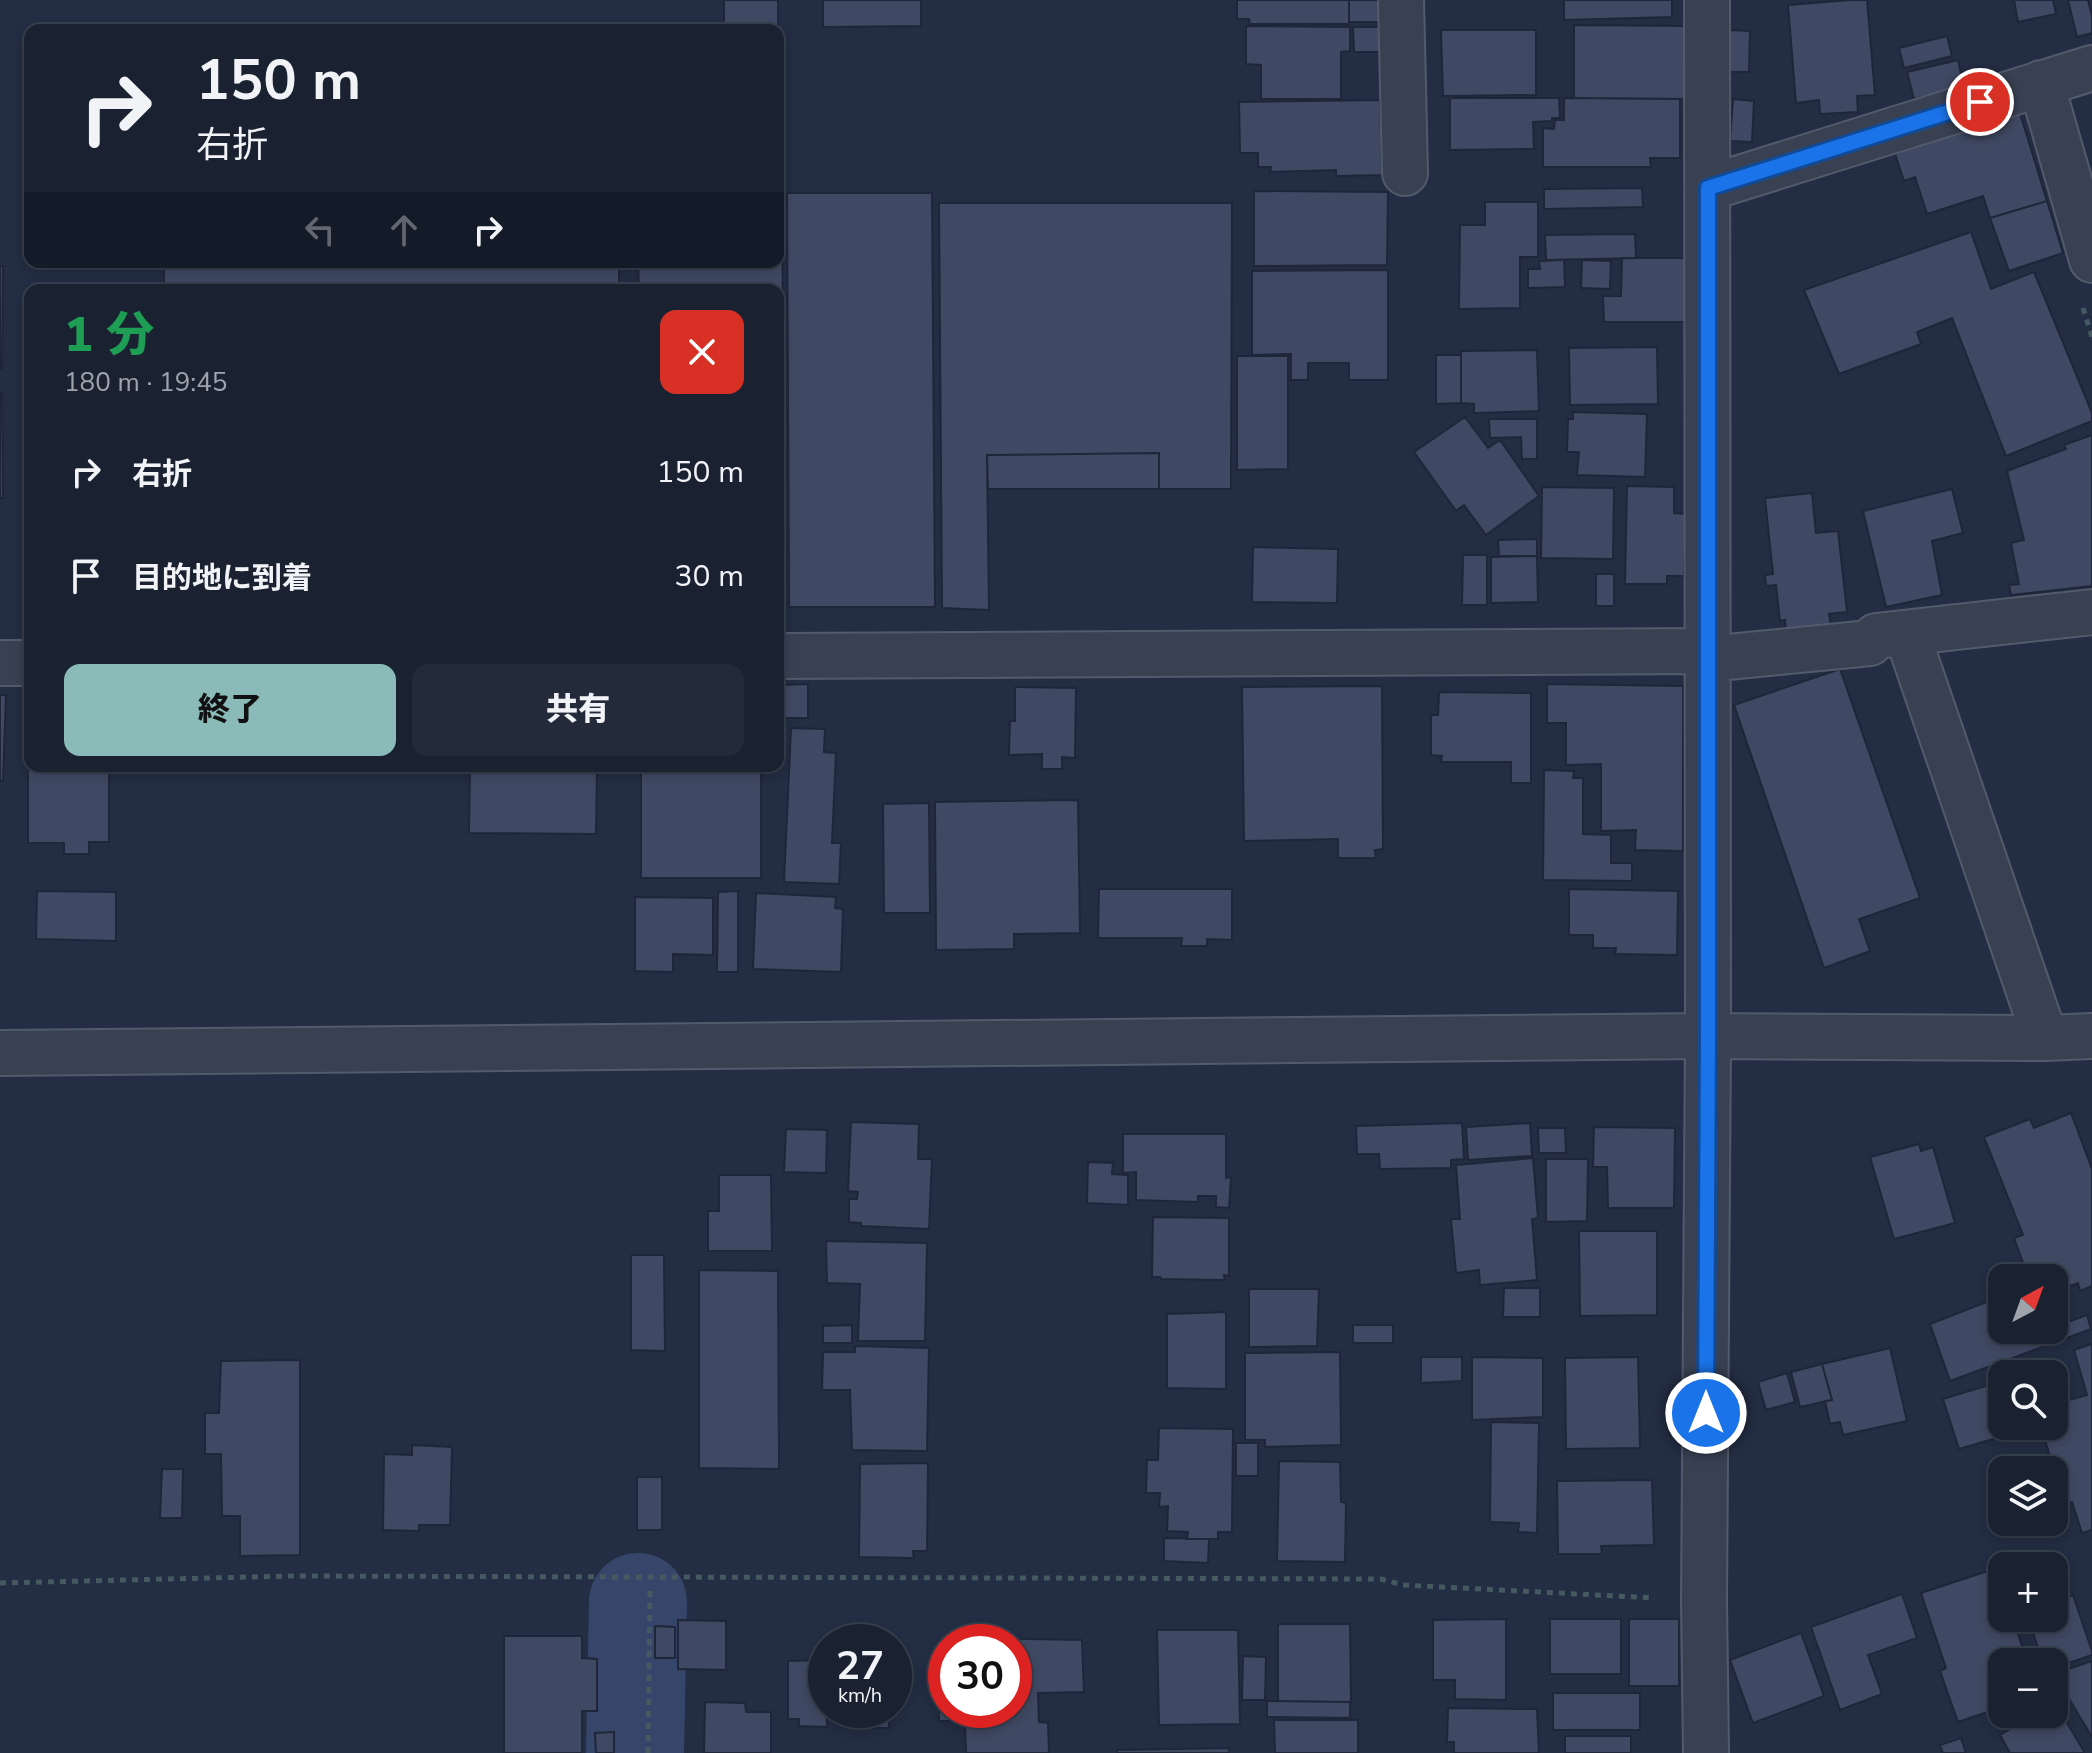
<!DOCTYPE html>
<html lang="ja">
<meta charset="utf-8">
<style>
:root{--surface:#1a2232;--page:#232a3a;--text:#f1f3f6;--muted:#9fa4ac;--line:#383f4d;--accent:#8bbbb9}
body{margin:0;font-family:"Nunito Sans","Noto Sans JP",sans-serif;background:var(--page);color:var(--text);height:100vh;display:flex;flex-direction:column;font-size:30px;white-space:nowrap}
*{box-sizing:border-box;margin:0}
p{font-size:26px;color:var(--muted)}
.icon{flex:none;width:44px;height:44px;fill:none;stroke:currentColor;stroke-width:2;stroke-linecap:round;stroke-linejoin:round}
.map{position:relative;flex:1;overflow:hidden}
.side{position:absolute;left:24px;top:284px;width:760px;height:488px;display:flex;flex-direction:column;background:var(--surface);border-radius:16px;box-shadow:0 4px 12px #0003,0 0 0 2px var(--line)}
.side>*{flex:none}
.guide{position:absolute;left:24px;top:24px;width:760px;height:244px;border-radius:16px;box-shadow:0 4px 12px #0003,0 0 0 2px var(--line);background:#1a2232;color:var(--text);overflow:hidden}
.needle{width:52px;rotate:41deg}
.buttons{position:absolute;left:1988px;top:1264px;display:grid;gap:16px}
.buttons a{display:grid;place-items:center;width:80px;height:80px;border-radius:16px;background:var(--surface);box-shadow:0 4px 12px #0003,0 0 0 2px var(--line);font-size:40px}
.speed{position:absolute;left:808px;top:1624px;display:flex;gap:16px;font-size:40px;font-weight:700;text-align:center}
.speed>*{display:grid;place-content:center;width:104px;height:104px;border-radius:50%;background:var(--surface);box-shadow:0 4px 12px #0003,0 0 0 2px var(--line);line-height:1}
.speed small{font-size:20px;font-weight:400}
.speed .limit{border:12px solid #d22;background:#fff;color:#111}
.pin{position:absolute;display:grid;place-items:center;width:68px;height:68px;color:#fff;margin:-34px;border:4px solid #fff;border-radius:50%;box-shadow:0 2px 8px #0007}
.me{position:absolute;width:88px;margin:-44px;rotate:0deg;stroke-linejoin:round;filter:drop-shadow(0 0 6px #0008)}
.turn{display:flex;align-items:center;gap:28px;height:168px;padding:0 40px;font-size:36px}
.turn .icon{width:104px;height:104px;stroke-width:2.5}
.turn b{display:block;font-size:56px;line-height:68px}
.lanes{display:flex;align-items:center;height:76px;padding:0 40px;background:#0003;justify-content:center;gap:40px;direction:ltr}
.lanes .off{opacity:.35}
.round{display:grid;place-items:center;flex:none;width:84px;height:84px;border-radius:16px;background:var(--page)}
.overview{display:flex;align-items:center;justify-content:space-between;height:136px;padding:0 40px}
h1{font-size:48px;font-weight:800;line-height:60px;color:#1e9e55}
.action{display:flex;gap:16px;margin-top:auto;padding:16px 40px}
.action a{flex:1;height:92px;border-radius:16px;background:var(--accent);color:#111;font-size:32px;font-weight:800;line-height:92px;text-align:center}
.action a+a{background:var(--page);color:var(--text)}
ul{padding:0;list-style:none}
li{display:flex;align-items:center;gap:24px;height:104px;padding:0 40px}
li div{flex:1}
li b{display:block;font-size:30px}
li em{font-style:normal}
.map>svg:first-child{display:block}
</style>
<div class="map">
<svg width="2092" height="1753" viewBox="0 0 2092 1753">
<rect width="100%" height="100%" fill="#232d43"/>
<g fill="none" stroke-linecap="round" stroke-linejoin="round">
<!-- river -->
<path stroke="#36466b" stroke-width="98" d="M635,1753L638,1602"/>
</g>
<!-- building -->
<path fill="#404963" stroke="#1f2639" stroke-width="2" d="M724,0H778V60V30H724Z
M823,0H921V26L823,27Z
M1237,0H1349V24H1250L1249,19H1237Z
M1349,0H1384V22H1349Z
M1564,0H1672V17L1564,20Z
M1851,0H1867L1875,95L1857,96L1858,112L1820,114L1819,100L1796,103L1788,5Z
M2014,0H2053L2056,14L2018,22Z
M2068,0H2088L2092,16V33L2077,37Z
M1574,25L1687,26V99L1574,98Z
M1246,26L1350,27V51L1341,52V99H1261V65L1246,64Z
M1353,27H1388L1387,52H1354Z
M1441,30H1536V95L1443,96Z
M1730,30L1750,31L1749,72H1729Z
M1947,36L1952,56L1904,68L1899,48Z
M1958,60L1964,87L1914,99L1907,72Z
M1450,98H1559L1560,118H1552V121L1533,122L1534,149L1450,150Z
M1564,98L1680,99V158H1650L1651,167H1543V128L1554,129L1555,120H1564Z
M1733,99L1754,101L1752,142L1730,141Z
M1380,100L1382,175L1336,176V170L1270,172L1271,167H1258V153H1240L1239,102Z
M2019,110L2047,201L1990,218L1983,196L1927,214L1915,177L1904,181L1895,154L1900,152L1898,148Z
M1642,188L1643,207L1544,209V189Z
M1254,191L1388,192L1387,265L1254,266Z
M778,193H782L785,607H778V290H639L638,262H778Z
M787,193H932L935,607H789Z
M2047,201L2063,253L2009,271L1990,218Z
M1485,202H1538V257H1520V308L1459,309L1460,225H1485Z
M939,203H1232L1231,489H1159V453L987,455L989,610L942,608Z
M1971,232L1991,289L2034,272L2092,413V421L2006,456L1952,318L1917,332L1921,344L1839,374L1804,290Z
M1635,234L1636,258L1546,260L1545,235Z
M1622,258H1686V322H1604L1603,296H1621Z
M1564,260L1565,287L1528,288V269H1540L1539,261Z
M1582,260L1611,261L1610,289L1581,288Z
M164,262H619V290H164Z
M0,266H3L2,369H0Z
M1388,270V380H1349V363H1308V380H1291V354L1252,355V271Z
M1657,347L1658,404L1570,405L1569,348Z
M1537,350L1539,411L1474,413V404L1461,403V351Z
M1436,355H1461V403L1436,404Z
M1237,356H1288V469L1237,470Z
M0,392H2L3,498H0Z
M1573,412L1647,414L1645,477L1577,475L1579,452H1567L1568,419H1573Z
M1465,417L1488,448L1500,440L1539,496L1486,535L1464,505L1456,511L1414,452Z
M1489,419H1537V459H1522L1521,437L1490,438Z
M2092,435V586L2011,595L2009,585L2019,584L2011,543L2024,540L2007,471L2066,449L2064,445Z
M1159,453V489H988L987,455Z
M1627,486L1674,487V513L1686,514L1684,576H1667V584H1625Z
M1542,487L1614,488L1613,559L1541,558Z
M1952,489L1963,533L1932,541L1942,595L1886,607L1863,511Z
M1812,493L1816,533L1838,531L1847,612L1829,614L1831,626L1786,631L1785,620L1780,621L1776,585L1766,586L1765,575L1773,574L1765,498Z
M1537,539V556H1499L1498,540Z
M1253,547L1338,549L1337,603L1252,602Z
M1463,555H1487V605H1462Z
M1537,556L1538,602L1491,603V557Z
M1596,574H1614V606H1596Z
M1840,669L1920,898L1859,919L1870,951L1824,968L1734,705Z
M808,684V718H782V685Z
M1547,684L1683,686V851L1635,850L1636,830L1601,831V764L1566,765V723H1547Z
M1382,686L1383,849L1375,850L1376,858H1338V839L1244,841L1242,687Z
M1015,687L1076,688L1075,758L1062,757V769H1042V754L1009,755L1010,721H1015Z
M1439,692L1531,693V783H1511V762H1441L1442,756L1431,755V715H1438Z
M0,695H6L3,781H0Z
M791,728L825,729L824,752L836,753L832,843H841L839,884L784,882Z
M28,757H30V766H109V842H89V854H64V843H28Z
M470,766H597L596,834L469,833Z
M641,766H761V878H641Z
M1544,770L1574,771L1573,778H1583V834L1611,835V863H1632V881L1543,880Z
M1078,800L1080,933L1014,934V949L936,950L935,802Z
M929,803L930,913H884L883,804Z
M1099,889H1232V940L1207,939V946H1181L1182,938H1098Z
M1569,889L1678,891L1677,955L1615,954L1616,948H1593V935H1569Z
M37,891L116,892V941L36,939Z
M738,891V972H717L718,892Z
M756,893L836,897L835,908L843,909L841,972L753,969Z
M635,897L713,898V955L673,954V972L635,971Z
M2071,1113L2092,1169V1286L2080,1291L2078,1283L2054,1292V1278H2040L2035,1265L2025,1268L2014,1238L2023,1235L1984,1137L2030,1119L2034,1128Z
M851,1122L919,1124L918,1159H932L929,1229L861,1226V1223L849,1222V1199H857L858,1192L848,1191Z
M1462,1123L1464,1159L1451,1160V1168L1380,1169L1379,1154H1357L1356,1126Z
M1530,1123L1532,1156L1468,1160L1466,1127Z
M1594,1127L1675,1128L1674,1208H1608L1607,1167H1593Z
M1538,1128H1565L1566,1153H1539Z
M786,1129L827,1130L826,1173L784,1172Z
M1123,1134H1226V1178L1231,1177L1229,1208L1216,1207V1196H1198V1202L1136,1200V1172L1123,1173Z
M1919,1144L1921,1151L1933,1147L1955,1223L1894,1239L1870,1157Z
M1533,1158L1538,1218L1532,1219L1537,1280L1480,1285L1479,1270L1456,1273L1451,1219H1460L1456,1165Z
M1546,1159H1588L1587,1221L1546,1222Z
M1088,1162L1113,1163L1112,1174L1128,1175V1205L1087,1203Z
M719,1175H771L772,1251H708V1211H719Z
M1153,1217L1229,1218V1276L1224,1275L1225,1280L1161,1279L1160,1277H1152Z
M1579,1231H1657V1315L1580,1316Z
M826,1241L927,1243L925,1341H858L860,1284L827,1283Z
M631,1255H664L665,1351L631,1350Z
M2012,1263L2018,1278H2002V1330H2015L2019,1340L2045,1330H2054V1327L2087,1315L2091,1329L1950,1381L1930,1324L1997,1298L1987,1272Z
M699,1270L778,1271L779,1469L699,1468Z
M1504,1288H1540V1317H1503Z
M1249,1289H1319L1317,1346L1249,1347Z
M1226,1312V1389L1167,1388V1314Z
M852,1325V1343H823V1326Z
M1353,1325H1393V1343H1353Z
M2092,1344V1530L2082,1533L2072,1502L2064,1504L2041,1426H2054V1404L2087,1395L2074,1350Z
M855,1346L929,1348L927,1451L852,1450L850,1390H822L823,1352H855Z
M1890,1348L1907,1421L1843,1435L1840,1422L1830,1424L1825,1401L1832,1400L1822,1364Z
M1340,1352L1341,1445L1265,1447V1440H1245V1353Z
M1421,1357H1462V1381L1421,1383Z
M1472,1357L1543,1358V1417L1472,1420Z
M1638,1357L1640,1448L1566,1449L1565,1358Z
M300,1360V1555L240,1556V1516H222L221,1454H205V1413H219L221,1361Z
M1822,1364L1832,1400L1800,1407L1791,1372Z
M1787,1373L1795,1402L1766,1410L1758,1382Z
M2002,1381V1426H2020L2021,1431L1959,1449L1943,1399Z
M1491,1422L1539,1423L1537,1533L1518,1532L1519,1523L1490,1522Z
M1159,1428L1233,1429L1232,1532H1218V1539H1187L1188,1532L1167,1531L1168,1506L1159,1507L1160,1493H1146L1147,1460H1158Z
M1236,1443H1258V1476H1236Z
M412,1445L452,1447L450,1525H419V1531L383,1530L384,1454L412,1455Z
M1279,1461L1340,1462L1341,1502L1346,1503L1345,1562L1277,1561Z
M928,1463L927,1551H913L914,1558L859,1557L860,1464Z
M162,1469H183L182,1518H160Z
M637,1477H662V1530H637Z
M1652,1480L1654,1545L1601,1546L1602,1554H1558L1557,1481Z
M1164,1538L1209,1539L1208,1563L1164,1561Z
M2051,1553L2066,1598L2073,1595L2092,1651V1655L2054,1668V1662H2043L2028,1618H2054V1566H2014Z
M1997,1568L2002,1583V1618H2013L2027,1662H2002V1707L1958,1722L1940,1671L1946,1668L1921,1593Z
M1902,1594L1917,1638L1868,1655L1882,1694L1840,1710L1811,1627Z
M1506,1619V1700L1455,1699V1680H1433V1620Z
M1550,1619H1621V1674H1550Z
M1629,1619H1679V1686H1629Z
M678,1620L726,1621V1670L678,1669Z
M1278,1624H1350L1351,1702L1278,1701Z
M655,1626L675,1627V1658H655Z
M1157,1630H1238L1240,1724L1159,1725Z
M1801,1633L1824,1696L1753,1723L1730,1660Z
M504,1636H582V1658L597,1659V1711H582V1753H504Z
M969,1638L1082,1640L1084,1692L1038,1693L1039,1722L1048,1723L1049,1753H966L965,1724L1000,1723V1710H1014V1642H968Z
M939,1655H946V1710H969V1721H939Z
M1243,1656L1266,1657L1265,1700H1242Z
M826,1660L827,1727L799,1726V1719H788V1661Z
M894,1660H904L905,1702L894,1701Z
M2092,1661V1737L2054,1674Z
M1553,1693H1640V1730H1553Z
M1267,1701L1350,1702V1718L1267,1717Z
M705,1702L745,1703L746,1712H771V1753H704Z
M2054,1703H2055L2085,1753H2010L2000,1735L2036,1714H2054Z
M1448,1708L1537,1709L1539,1753H1454V1742H1447Z
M844,1710H888L889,1728H855V1719H844Z
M1274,1720H1358V1753H1275Z
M614,1732V1753H596L595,1733Z
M1565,1736H1631V1753H1565Z
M1961,1738L1966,1753H1943L1940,1745Z
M1229,1748V1753H1117V1750Z"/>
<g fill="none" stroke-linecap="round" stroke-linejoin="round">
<defs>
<path id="minor" d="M1401,0L1405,173
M2041,83L2092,260
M1708,188L2092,68
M1907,634L2045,1038
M778,656L1708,651
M1708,659L1870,643L1876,636L2092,612
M0,663H30
M0,1053L1708,1036L2045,1038L2092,1036
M1706,1753L1704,1601L1708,1036L1707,0"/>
</defs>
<!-- minor casing -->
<use href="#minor" stroke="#535a6c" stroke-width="48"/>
<!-- path -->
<path stroke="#445960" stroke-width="5" stroke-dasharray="6 6" stroke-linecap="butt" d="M2083,308L2092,337
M0,1583L292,1576L1381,1579L1403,1585L1655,1598
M648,1753L650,1589"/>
<!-- minor -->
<use href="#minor" stroke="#384052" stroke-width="44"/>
</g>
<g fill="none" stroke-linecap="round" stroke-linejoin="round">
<defs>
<path id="route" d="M1706,1413L1708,1036V188L1980,102"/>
</defs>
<!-- route casing -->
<use href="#route" stroke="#114b97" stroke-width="20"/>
<!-- route -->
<use href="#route" stroke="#1a73e8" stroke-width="14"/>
</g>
</svg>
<div class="buttons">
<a><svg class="needle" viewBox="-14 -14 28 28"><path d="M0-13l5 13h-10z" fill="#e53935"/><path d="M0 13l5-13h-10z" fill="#9fa4ac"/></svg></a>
<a><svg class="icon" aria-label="search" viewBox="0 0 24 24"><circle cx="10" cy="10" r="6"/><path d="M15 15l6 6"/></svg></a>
<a><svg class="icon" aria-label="layers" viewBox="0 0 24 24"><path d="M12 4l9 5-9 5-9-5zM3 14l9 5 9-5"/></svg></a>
<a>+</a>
<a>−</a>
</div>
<div class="speed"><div>27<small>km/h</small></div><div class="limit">30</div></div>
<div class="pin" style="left:1980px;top:102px;background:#d93025"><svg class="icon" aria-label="arrive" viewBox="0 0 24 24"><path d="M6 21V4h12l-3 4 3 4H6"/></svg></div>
<svg class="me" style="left:1706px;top:1413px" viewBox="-20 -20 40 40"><circle r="17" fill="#1a73e8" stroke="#fff" stroke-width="3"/><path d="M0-11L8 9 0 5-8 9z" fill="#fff"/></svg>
<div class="guide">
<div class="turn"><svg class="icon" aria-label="right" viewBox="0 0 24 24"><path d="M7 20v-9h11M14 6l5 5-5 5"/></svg><div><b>150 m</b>右折</div></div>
<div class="lanes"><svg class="icon off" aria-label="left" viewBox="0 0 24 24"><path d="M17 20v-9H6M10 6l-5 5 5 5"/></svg><svg class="icon off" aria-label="ahead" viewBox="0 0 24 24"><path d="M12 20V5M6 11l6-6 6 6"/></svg><svg class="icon" aria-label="right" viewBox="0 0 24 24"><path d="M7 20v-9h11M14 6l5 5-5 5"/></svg></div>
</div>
<section class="side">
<div class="overview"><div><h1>1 分</h1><p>180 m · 19:45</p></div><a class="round" style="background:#d93025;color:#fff"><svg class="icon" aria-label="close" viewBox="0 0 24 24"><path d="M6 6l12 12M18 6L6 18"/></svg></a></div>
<ul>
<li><svg class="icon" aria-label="right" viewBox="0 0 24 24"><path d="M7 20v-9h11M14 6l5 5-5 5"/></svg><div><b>右折</b></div><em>150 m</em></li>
<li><svg class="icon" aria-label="arrive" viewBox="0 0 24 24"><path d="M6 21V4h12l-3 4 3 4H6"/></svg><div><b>目的地に到着</b></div><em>30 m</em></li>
</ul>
<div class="action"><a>終了</a><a>共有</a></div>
</section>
</div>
